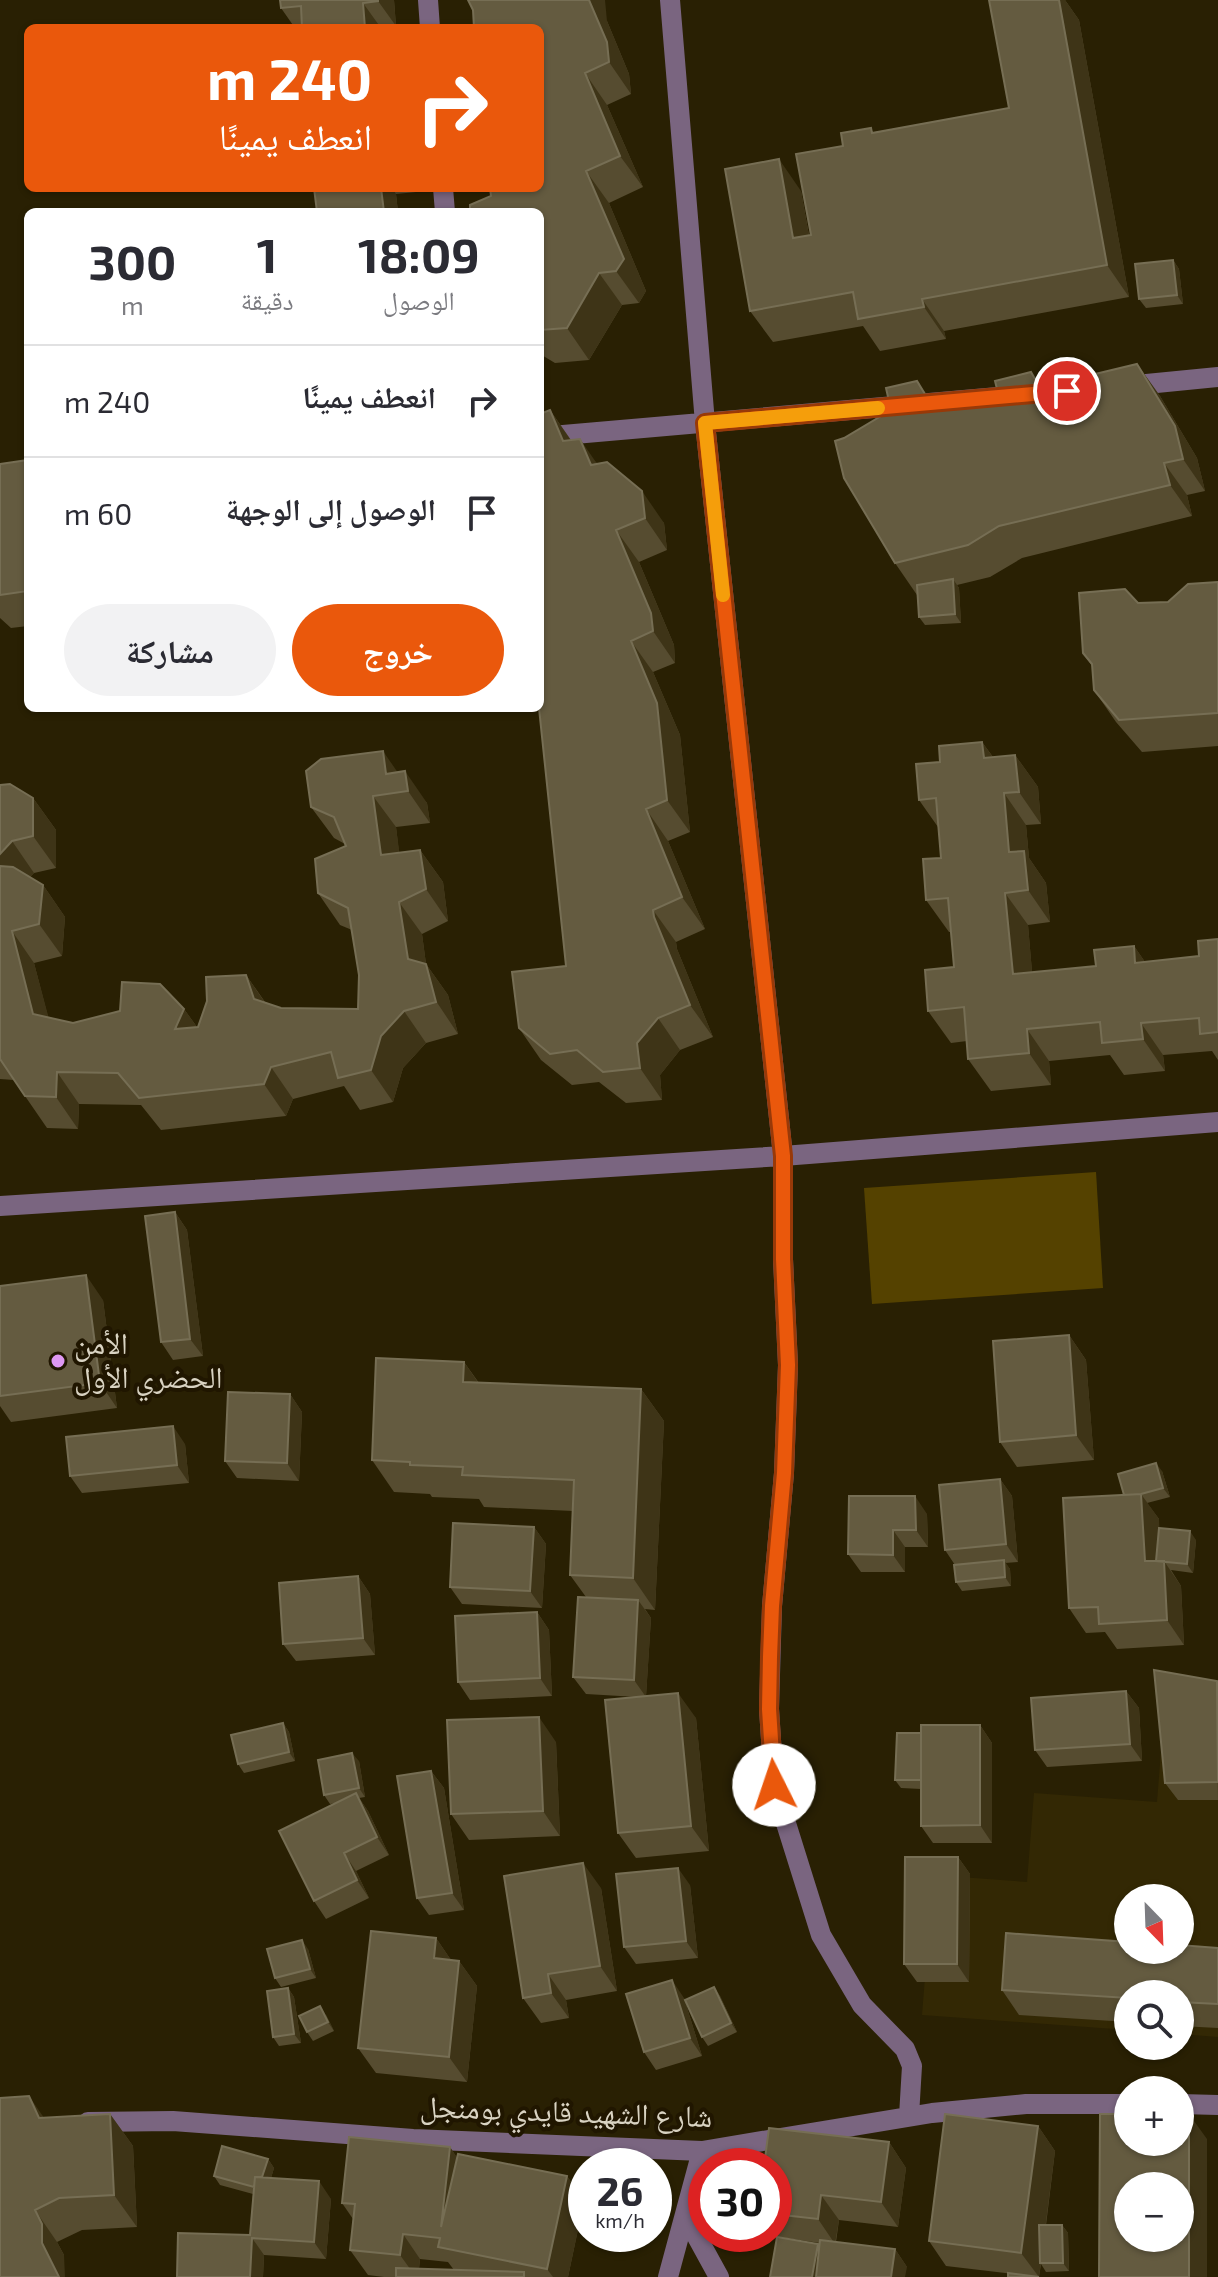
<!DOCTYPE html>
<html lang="ar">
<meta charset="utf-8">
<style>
:root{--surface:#fff;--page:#f2f2f3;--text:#2b2b33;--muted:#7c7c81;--line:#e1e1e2;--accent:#ea580c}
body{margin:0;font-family:"Exo 2","Noto Naskh Arabic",sans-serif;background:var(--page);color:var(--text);direction:rtl;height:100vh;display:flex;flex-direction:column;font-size:30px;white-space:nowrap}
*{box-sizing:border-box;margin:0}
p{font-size:26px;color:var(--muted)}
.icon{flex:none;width:44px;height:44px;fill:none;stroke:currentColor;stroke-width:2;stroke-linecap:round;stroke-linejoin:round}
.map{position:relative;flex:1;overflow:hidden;direction:ltr}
.drawer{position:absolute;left:24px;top:208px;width:520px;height:504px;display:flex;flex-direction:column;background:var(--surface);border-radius:12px;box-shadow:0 2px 6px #0004;direction:rtl}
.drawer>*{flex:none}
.hud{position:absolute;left:24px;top:24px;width:520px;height:168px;border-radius:12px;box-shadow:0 2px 6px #0004;direction:rtl;background:#ea580c;color:#fff;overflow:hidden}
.needle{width:52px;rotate:157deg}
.fabs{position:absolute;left:1114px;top:1884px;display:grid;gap:16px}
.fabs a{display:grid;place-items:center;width:80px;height:80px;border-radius:50%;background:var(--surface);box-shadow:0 2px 6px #0004;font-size:40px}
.speed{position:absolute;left:568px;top:2148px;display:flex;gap:16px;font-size:40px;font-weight:700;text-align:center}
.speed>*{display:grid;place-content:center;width:104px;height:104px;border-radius:50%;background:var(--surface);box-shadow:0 2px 6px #0004;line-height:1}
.speed small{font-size:20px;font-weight:400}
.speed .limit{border:12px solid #d22;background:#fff;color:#111}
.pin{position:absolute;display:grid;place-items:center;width:68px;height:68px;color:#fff;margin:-34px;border:4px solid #fff;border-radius:50%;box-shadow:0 2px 8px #0007}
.me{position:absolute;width:88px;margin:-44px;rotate:356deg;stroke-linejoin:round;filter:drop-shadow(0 0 6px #0008)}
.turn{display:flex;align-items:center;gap:28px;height:168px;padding:0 40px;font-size:36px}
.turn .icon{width:104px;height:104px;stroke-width:2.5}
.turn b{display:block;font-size:56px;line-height:68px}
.eta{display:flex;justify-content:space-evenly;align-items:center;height:136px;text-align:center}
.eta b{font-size:48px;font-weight:700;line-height:56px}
.cta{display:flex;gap:16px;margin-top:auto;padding:16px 40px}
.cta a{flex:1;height:92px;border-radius:48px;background:var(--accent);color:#fff;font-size:32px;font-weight:700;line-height:92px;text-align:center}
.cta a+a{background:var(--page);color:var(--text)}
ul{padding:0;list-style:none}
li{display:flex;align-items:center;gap:24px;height:112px;padding:0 40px;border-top:2px solid var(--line)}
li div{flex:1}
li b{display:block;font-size:30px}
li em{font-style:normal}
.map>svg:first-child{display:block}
</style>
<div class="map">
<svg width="1218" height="2277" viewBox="0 0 1218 2277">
<rect width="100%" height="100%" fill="#292003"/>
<!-- built -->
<path fill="#332804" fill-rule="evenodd" d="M1166,1687L1218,1691V2037L1180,2034V1994H1128V2030L922,2015L933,1875L1027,1882L1034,1793L1157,1802ZM1128,1898H1180V1950H1128Z"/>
<!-- pitch -->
<path fill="#554200" d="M1096,1172L1103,1288L872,1304L864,1188Z"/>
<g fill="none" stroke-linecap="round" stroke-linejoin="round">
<!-- minor -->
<path stroke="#7a6580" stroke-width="20" d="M428,0L430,28
M670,0L705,423L783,1156V1259L788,1365L784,1473L772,1606L769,1709L774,1785L821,1935L862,2005L905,2049L912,2066L909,2116
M443,188L445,212
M1126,386L1218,377
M540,437L998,397
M0,1206L783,1156L1218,1122
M1180,2104L1218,2105
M88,2122L173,2121L413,2139L702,2151L932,2113L1026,2104H1128
M685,2215L719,2277
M668,2277L702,2151"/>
</g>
<!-- wall -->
<path fill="#564c30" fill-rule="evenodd" d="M280,0H394L396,26L381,28H295L281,8Z
M991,0H1065L1079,20L1129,297L944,331L946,339L880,351L863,326L773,342L750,311L801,191L809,235H811L843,146L875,132L1009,108Z
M607,21L629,74L631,94L607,105L643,187L609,203L646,291L639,303L622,305L589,360L555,363L540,354V212L491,196Z
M311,188H416V192L396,194L398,212H317L315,193Z
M1173,260L1179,269L1183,304L1146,308L1139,299Z
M1137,364L1160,396L1197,458L1205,491L1187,495L1192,516L1022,558L990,577L957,585L959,588L961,623L925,625L919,617L917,595L895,563L844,438L891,410L917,381L936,408L998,393L1031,372L1045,393L1096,380Z
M550,410L571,440L664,523L667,550L639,562L674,645L675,663L653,672L680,735L690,832L668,841L705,929L676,942L677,949L713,1037L680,1050L660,1075L662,1100L626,1103L599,1082L572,1085L541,1060L519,1028L566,966L543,571Z
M28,460V626L11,628L0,618V464Z
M1218,582V746L1142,752L1116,722L1094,690L1092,666L1083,653L1138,603L1168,602Z
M982,742L993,757L1015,755L1038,787L1041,824L1026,825L1029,858L1046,883L1050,922L1028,925L1032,972L1096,966L1134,946L1145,962L1199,956L1218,939V1060L1212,1051L1163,1055L1165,1071L1124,1075L1110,1055L1049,1061L1051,1085L991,1091L968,1059L967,1041L951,1043L928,1011L954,967L951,932H949L926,900L941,858L938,827L919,800L940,762Z
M398,772L427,803L430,823L396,827L399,853L420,850L443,882L448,921L422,934L426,964L448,995L458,1034L426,1043L403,1068L393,1102L360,1110L344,1086L293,1099L286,1116L161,1130L141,1105L79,1104L78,1129L47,1128L14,1080L0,1079V785L33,798L56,830V868L34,873L30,877L43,885L65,917L62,956L34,963L48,1017L73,1023L184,1009L197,1027L246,975L265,1002L281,1008L358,1009L359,975L352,930L340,925L318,893L346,846L345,844L334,838L311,807Z
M175,1212L187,1230L203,1356L173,1360L161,1342Z
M0,1286L103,1300L117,1408L11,1422L0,1406Z
M1069,1335L1086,1360L1094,1460L1017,1467L1000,1442Z
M464,1362L479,1383L641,1389L664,1421L655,1610L645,1609L651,1618L646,1696L696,1718L709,1851L636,1858L618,1833L637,1697L586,1694L573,1677L586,1597L570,1575L573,1511L484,1507L479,1499L432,1497L430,1494L394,1492L372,1460Z
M290,1394L302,1412L299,1481L237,1478L225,1461Z
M185,1444L189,1483L82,1493L70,1476Z
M1162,1471L1170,1497L1147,1503L1159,1519V1528L1196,1540L1193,1573L1171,1570L1181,1586L1184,1645L1117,1649L1105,1632L1086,1633L1069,1608L1124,1495Z
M1000,1479L1012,1496L1018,1562L1005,1563L1010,1569L1011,1586L962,1591L956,1582L955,1565L945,1550Z
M849,1496L927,1514L928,1547H905V1572H861L848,1554Z
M534,1527L546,1544L542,1608L462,1604L450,1587Z
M358,1576L370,1594L375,1655L296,1661L283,1644Z
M537,1612L549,1630L552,1696L470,1700L458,1682Z
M1217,1681L1218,1800H1178L1165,1783Z
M1126,1691L1139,1708L1142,1761L1047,1767L1035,1750Z
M283,1723L289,1732L295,1761L244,1773L238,1764Z
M980,1725L992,1743V1843H933L921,1826V1789L901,1788L895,1780L921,1733Z
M556,1742L560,1836L469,1840L451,1814Z
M359,1761L365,1797L359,1798L368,1811L389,1855L356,1871L369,1898L326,1919L314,1901L337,1803L330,1804L324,1795Z
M431,1771L444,1788L464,1910L429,1915L417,1898Z
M958,1857L970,1874L969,1982H917L904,1964Z
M690,1885L698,1958L636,1964L624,1947Z
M601,1888L617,1991L566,2000L569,2018L541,2023L523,1998Z
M436,1938L451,1960L459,1961L477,1986L467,2082L376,2073L358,2048Z
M1218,1948V2028L1180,2026V1994H1128V2022L1019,2015L1002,1990Z
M308,1949L316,1978L281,1987L275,1978Z
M714,1987L720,1996L737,2032L708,2046L702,2037Z
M288,1988L294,1997L301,2043L279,2046L273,2037Z
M684,1998L702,2056L656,2070L644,2052Z
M326,2015L334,2031L313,2041L307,2032Z
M110,2114L133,2146L137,2227L82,2230L57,2242L64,2255V2275L0,2277L44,2118Z
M1038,2126L1055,2151L1046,2225H1062L1068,2233L1069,2271L1046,2272L1041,2264L1039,2277L946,2266L929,2241Z
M889,2142L906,2168L898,2227L839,2220L836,2242L895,2249L907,2267L775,2237L773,2234L774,2166ZM779,2237L820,2243L819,2246Z
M450,2147L457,2158L567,2176L584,2201L568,2277H384L368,2275L350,2250L353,2219L342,2203ZM420,2259L448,2262L454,2270L419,2269Z
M268,2159L274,2168L271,2178L331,2199L326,2259L264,2255L263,2277H177L250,2235L253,2194L220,2185L214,2176Z"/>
<!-- shaded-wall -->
<path fill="#3e3417" d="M378,0H394L396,26L378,1Z
M589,0H605L607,21L629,74L631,94L609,62Z
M1059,0H1065L1079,20L1129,297L1107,265Z
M363,3L381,28H365Z
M585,73L607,105L643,187L620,156Z
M779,159L801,191L815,270L793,238Z
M586,171L609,203L646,291L639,303L616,271Z
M381,188H392L396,194L398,212H384Z
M1173,260L1179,269L1183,304L1177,295Z
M599,273L622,305L589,360L567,328Z
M922,299L944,331L946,339L924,307Z
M1137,364L1160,396L1197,458L1205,491L1183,459Z
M550,410L572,442L563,441Z
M580,439L602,471L591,465Z
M1164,463L1187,495L1192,516L1170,485Z
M642,491L664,523L667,550L645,518Z
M616,530L639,562L674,645L675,663L653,631Z
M953,579L959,588L961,623L955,614Z
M631,641L653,672L680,735L690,832L667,800Z
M982,742L1005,774L984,758Z
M383,751L405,783L386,774Z
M1015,755L1038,787L1041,824L1019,792Z
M405,771L427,803L430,823L408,791Z
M1004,793L1026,825L1029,858L1046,883L1050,922L1028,890L1009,852Z
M373,796L396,827L404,887L381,855Z
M33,798L56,830V868L33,836Z
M646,809L668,841L705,929L682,897Z
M12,841L34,873L13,897L0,879V854Z
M420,850L443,882L448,921L426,889Z
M43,885L65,917L62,956L39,924Z
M1005,893L1028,925L1035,1006L1013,974Z
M399,902L422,934L426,964L448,995L458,1034L408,959Z
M653,910L676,942L677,949L713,1037L690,1005L654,917Z
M12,931L34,963L56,1045L33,1014Z
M1134,946L1156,978L1135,963Z
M246,975L268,1007L254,999Z
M184,1009L207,1041L175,1029Z
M404,1011L426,1043L403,1068L393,1102L371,1070L381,1036Z
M658,1018L680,1050L660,1075L662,1100L640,1068L637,1043Z
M1141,1023L1163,1055L1165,1071L1143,1039Z
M1027,1029L1049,1061L1051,1085L1029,1053Z
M271,1067L293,1099L286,1116L264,1084Z
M57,1072L79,1104L78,1129L56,1097Z
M175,1212L187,1230L203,1356L190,1339Z
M86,1275L103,1300L117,1408L100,1383Z
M1069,1335L1086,1360L1094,1460L1076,1435Z
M464,1362L486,1394L463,1382Z
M641,1389L664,1421L655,1610L633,1578Z
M290,1394L302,1412L299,1481L287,1463Z
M173,1426L185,1444L189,1483L177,1465Z
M1156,1463L1162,1471L1170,1497L1163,1488Z
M1000,1479L1012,1496L1018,1562L1006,1544Z
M1141,1494L1159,1519L1161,1561H1145Z
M915,1496L927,1514L928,1547L916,1530Z
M534,1527L546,1544L542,1608L530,1591Z
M893,1530L905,1547V1572L893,1555Z
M1190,1531L1196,1540L1193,1573L1187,1564Z
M1004,1560L1010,1569L1011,1586L1005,1577Z
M1164,1561L1181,1586L1184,1645L1167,1620Z
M358,1576L370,1594L375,1655L363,1638Z
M638,1600L651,1618L646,1697L634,1680Z
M537,1612L549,1630L552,1696L540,1678Z
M1126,1691L1139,1708L1142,1761L1130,1744Z
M678,1693L696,1718L709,1851L691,1826Z
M539,1717L556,1742L560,1836L543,1811Z
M283,1723L289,1732L295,1761L289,1752Z
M980,1725L992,1743V1843L980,1825Z
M352,1753L359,1761L365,1797L359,1788Z
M431,1771L444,1788L464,1910L452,1893Z
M356,1793L368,1811L389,1855L377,1837Z
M344,1853L356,1871L369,1898L357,1880Z
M958,1857L970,1874L969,1982L957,1964Z
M583,1863L601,1888L617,1991L600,1966Z
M678,1868L690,1885L698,1958L686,1941Z
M436,1938L453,1963L434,1958Z
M302,1940L308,1949L316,1978L310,1969Z
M459,1961L477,1986L467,2082L449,2057Z
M548,1974L566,2000L569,2018L551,1993Z
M672,1980L684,1998L702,2056L690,2038Z
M714,1987L720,1996L737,2032L731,2023Z
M288,1988L294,1997L301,2043L294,2034Z
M320,2006L326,2015L334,2031L328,2022Z
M29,2096L51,2128L39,2118Z
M110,2114L133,2146L137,2227L114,2195Z
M1189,2114L1207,2139V2277H1189Z
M1038,2126L1055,2151L1039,2277L1021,2253Z
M889,2142L906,2168L898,2227L881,2202Z
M450,2147L467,2173L441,2227Z
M268,2159L274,2168L265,2198L259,2189Z
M567,2176L584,2201L568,2277H553L547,2269Z
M319,2181L331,2199L326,2259L314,2242Z
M821,2195L839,2220L835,2244L818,2219Z
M35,2210L57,2242L64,2255L65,2277H59L42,2243Z
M1062,2225L1068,2233L1069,2271L1063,2263Z
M403,2234L420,2259L418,2277H416L400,2255Z
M252,2238L264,2255L263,2277H250Z
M818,2244L830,2262L827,2277H812Z
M895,2249L907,2267L905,2277H891Z"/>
<!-- building -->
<path fill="#645b40" stroke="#766e54" stroke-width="2" fill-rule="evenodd" d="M280,0H378V1L363,3L365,28H302L301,6L281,8Z
M468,0H589L607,42L609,62L585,73L620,156L586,171L624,259L616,271L599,273L567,328L540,330V212H470V205L491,196L490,188H540V28H474L473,10Z
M989,0H1059L1107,265L922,299L924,307L858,319L853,292L750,311L725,169L779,159L793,238L811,235L796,154L843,146L841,133L871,128L872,133L1009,108Z
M314,188H381L384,212H317Z
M1173,260L1177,295L1139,299L1135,264Z
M1137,364L1175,426L1183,459L1164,463L1170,485L999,526L968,545L895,563L844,478L835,441L844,438L891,410L886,388L917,381L934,409L998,393L995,381L1031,372L1043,393L1096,380L1095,374Z
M550,410L563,441L580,439L591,465L607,462L642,491L645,518L616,530L651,613L653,631L631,641L657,703L667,800L646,809L682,897L653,910L654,917L690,1005L658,1018L637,1043L640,1068L603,1072L577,1050L550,1054L519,1028L512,972L566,966L539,708H540V574L543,571L540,546V414Z
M28,460V591L0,595V464Z
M953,579L955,614L919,617L917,585Z
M1218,582V713L1119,720L1094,690L1092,664L1083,653L1079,593L1125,589L1138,603L1168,602L1188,584Z
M982,742L984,758L1015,755L1019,792L1004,793L1009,852L1024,851L1028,890L1005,893L1013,974L1096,966L1094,950L1134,946L1135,963L1199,956L1198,941L1218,939V1032L1200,1034L1199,1018L1141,1023L1143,1039L1102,1043L1100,1022L1027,1029L1029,1053L968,1059L964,1007L928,1011L925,970L954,967L948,898L926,900L923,859L941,858L936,798L919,800L916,764L940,762L939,746Z
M383,751L386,774L405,771L408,791L373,796L381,855L420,850L426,889L399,902L408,959L426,964L436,1002L404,1011L381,1036L371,1070L338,1078L331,1052L271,1067L264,1084L139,1098L118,1073L57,1072L56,1097L25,1096L0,1059V866L13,867L43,885L39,924L12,931L33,1014L73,1023L120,1011L122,982L160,984L184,1009L175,1029L198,1027L207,1001L206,977L246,975L254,999L281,1008L358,1009L359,975L348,908L318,893L315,859L346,846L334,817L311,807L306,771L321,759Z
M10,784L33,798V836L12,841L0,854V785Z
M175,1212L190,1339L161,1342L145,1216Z
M86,1275L100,1383L0,1396V1286Z
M1069,1335L1076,1435L1000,1442L993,1341Z
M376,1358L464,1362L463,1382L641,1389L633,1578L570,1575L574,1480L462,1475L463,1467L410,1465V1462L372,1460Z
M228,1392L290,1394L287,1463L225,1461Z
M173,1426L177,1465L70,1476L66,1437Z
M1156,1463L1163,1488L1141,1494L1124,1495L1118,1474Z
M1000,1479L1006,1544L945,1550L939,1485Z
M1141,1494L1145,1561H1164L1167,1620L1099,1624L1098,1607L1069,1608L1063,1498Z
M849,1496H915L916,1530H893V1555L848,1554Z
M453,1523L534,1527L530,1591L450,1587Z
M1159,1528L1190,1531L1187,1564L1156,1561Z
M1004,1560L1005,1577L956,1582L954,1565Z
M358,1576L363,1638L283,1644L279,1583Z
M578,1597L638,1600L634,1680L573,1677Z
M537,1612L540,1678L458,1682L455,1616Z
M1154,1670L1217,1681L1218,1782L1165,1783Z
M1126,1691L1130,1744L1035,1750L1031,1698Z
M678,1693L691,1826L618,1833L605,1700Z
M539,1717L543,1811L451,1814L447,1720Z
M283,1723L289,1752L238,1764L231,1735Z
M921,1725H980V1825L921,1826Z
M897,1733H921V1780H895Z
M352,1753L359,1788L324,1795L318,1760Z
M431,1771L452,1893L417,1898L397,1776Z
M356,1793L377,1837L344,1853L357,1880L314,1901L279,1831Z
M905,1857H958L957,1964H904Z
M583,1863L600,1966L548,1974L551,1993L523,1998L504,1876Z
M678,1868L686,1941L624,1947L616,1874Z
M371,1931L436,1938L434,1958L459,1961L449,2057L358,2048Z
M1006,1933L1128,1942V1950H1180V1945L1218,1948V2004L1180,2002V1994H1128V1998L1002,1990Z
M302,1940L310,1969L275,1978L267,1949Z
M672,1980L690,2038L644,2052L626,1994Z
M714,1987L731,2023L702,2037L685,2000Z
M288,1988L294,2034L273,2037L267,1991Z
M320,2006L328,2022L307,2032L299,2016Z
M29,2096L39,2118L110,2114L114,2195L59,2198L35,2210L42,2224V2243L59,2277H0V2098Z
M945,2114L1038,2126L1021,2253L929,2241Z
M1100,2114H1128V2142H1180V2114H1189V2277H1099ZM1128,2186H1180V2238H1128Z
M769,2128L889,2142L881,2202L821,2195L818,2219L774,2214V2166H764Z
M349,2137L450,2147L441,2227L458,2154L567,2176L547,2269L438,2247L440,2238L403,2234L400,2255L350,2250L355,2204L342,2203Z
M222,2146L268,2159L262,2177H255L254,2187L214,2176Z
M255,2177L319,2181L314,2242L252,2238L250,2277H177L178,2233L250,2235Z
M1039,2225H1062L1063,2263H1040Z
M777,2237L818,2244L812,2277H770Z
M820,2240L895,2249L891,2277H816Z
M396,2268L524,2272V2277H396Z
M1008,2273L1039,2277H1008Z"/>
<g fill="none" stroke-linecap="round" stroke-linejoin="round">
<defs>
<path id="route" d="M774,1785L769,1709L770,1657L772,1606L784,1473L788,1365L783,1259V1156L705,423L1067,391"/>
</defs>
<!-- route casing -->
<use href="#route" stroke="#983908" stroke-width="20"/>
<!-- route -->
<use href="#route" stroke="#ea580c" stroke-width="14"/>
<!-- slow -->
<path stroke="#f59e0b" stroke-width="14" d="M723,595L705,423L878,408"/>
</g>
<!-- markers -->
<circle fill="#de98f2" stroke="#201600" stroke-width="3" cx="58" cy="1361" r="8"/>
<g text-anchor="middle" stroke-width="8" stroke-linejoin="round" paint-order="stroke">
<!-- poi labels -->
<g font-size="30" fill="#d9d3c2" stroke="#201600" text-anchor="start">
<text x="74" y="1354">الأمن<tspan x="74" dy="34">الحضري الأول</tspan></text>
</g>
<!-- street labels -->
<g font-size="30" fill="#d9d3c2" stroke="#201600">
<text transform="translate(566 2112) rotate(2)" y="10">شارع الشهيد قايدي بومنجل</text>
</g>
</g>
</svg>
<div class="fabs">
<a><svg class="needle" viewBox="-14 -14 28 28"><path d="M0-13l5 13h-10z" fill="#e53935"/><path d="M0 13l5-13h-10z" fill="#7c7c81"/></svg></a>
<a><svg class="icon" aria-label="search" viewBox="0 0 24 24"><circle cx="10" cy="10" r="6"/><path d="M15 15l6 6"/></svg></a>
<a>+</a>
<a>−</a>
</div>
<div class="speed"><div>26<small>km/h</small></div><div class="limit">30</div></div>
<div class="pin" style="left:1067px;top:391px;background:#d93025"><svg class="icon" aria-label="arrive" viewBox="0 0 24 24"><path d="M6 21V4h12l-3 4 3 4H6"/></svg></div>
<svg class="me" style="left:774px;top:1785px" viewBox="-20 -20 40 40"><circle r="19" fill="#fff"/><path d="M0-13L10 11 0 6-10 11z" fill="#ea580c"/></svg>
<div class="hud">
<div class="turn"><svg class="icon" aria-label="right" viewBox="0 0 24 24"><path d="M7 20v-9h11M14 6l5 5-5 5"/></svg><div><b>240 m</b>انعطف يمينًا</div></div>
</div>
<section class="drawer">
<div class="eta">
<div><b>18:09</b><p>الوصول</p></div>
<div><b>1</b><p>دقيقة</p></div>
<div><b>300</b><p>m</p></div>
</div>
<ul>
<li><svg class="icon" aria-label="right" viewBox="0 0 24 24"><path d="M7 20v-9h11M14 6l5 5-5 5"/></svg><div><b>انعطف يمينًا</b></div><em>240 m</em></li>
<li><svg class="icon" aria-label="arrive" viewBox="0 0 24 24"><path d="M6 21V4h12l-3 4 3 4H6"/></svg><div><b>الوصول إلى الوجهة</b></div><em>60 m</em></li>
</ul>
<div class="cta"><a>خروج</a><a>مشاركة</a></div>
</section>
</div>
